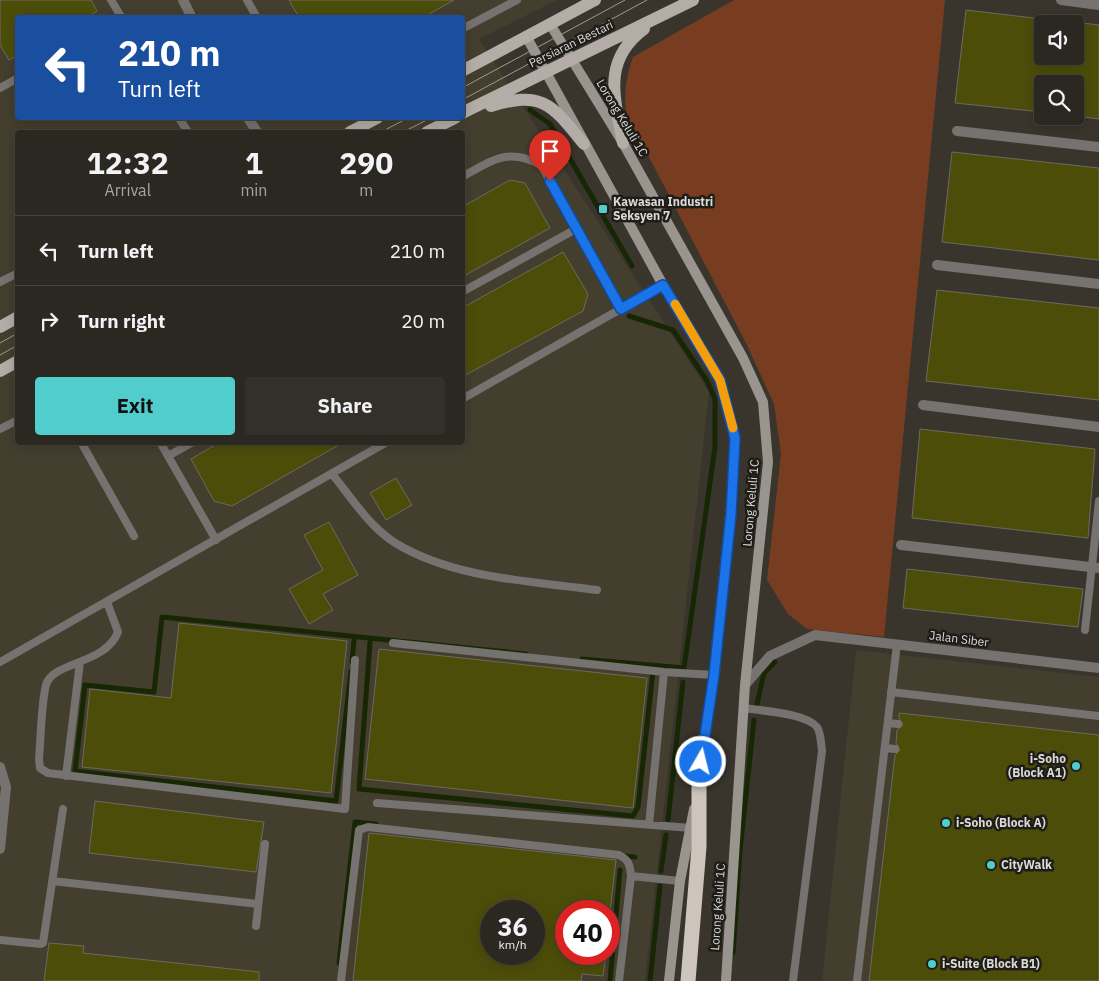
<!DOCTYPE html>
<style>
:root{--surface:#2b2822;--page:#33302a;--text:#f1f3f6;--muted:#a6a6a5;--line:#474440;--accent:#52cdce}
body{margin:0;font-family:"IBM Plex Sans",sans-serif;background:var(--page);color:var(--text);height:100vh;display:flex;flex-direction:column;font-size:19px;white-space:nowrap}
*{box-sizing:border-box;margin:0}
p{font-size:16px;color:var(--muted)}
.icon{flex:none;width:28px;height:28px;fill:none;stroke:currentColor;stroke-width:2;stroke-linecap:round;stroke-linejoin:round}
.map{position:relative;flex:1;overflow:hidden}
.side{position:absolute;left:15px;top:130px;width:450px;height:315px;display:flex;flex-direction:column;background:var(--surface);border-radius:5px;box-shadow:0 2px 12px #0003,0 0 0 1px var(--line)}
.side>*{flex:none}
.top-card{position:absolute;left:15px;top:15px;width:450px;height:105px;border-radius:5px;box-shadow:0 2px 12px #0003,0 0 0 1px var(--line);background:#1a4fa0;color:#fff;overflow:hidden}
.controls{position:absolute;left:1034px;top:15px;display:grid;gap:10px}
.controls a{display:grid;place-items:center;width:50px;height:50px;border-radius:5px;background:var(--surface);box-shadow:0 2px 12px #0003,0 0 0 1px var(--line);font-size:25px}
.speed{position:absolute;left:480px;top:900px;display:flex;gap:10px;font-size:25px;font-weight:700;text-align:center}
.speed>*{display:grid;place-content:center;width:65px;height:65px;border-radius:50%;background:var(--surface);box-shadow:0 2px 12px #0003,0 0 0 1px var(--line);line-height:1}
.speed small{font-size:12px;font-weight:400}
.speed .limit{border:8px solid #d22;background:#fff;color:#111}
.pin{position:absolute;display:grid;place-items:center;width:42px;height:42px;color:#fff;margin:-51px -21px;border-radius:50% 50% 50% 0;rotate:-45deg;box-shadow:0 0 5px #0007}
.pin .icon{rotate:45deg}
.me{position:absolute;width:55px;margin:-28px;rotate:8deg;stroke-linejoin:round;filter:drop-shadow(0 0 4px #0008)}
.turn{display:flex;align-items:center;gap:18px;height:105px;padding:0 20px;font-size:22px}
.turn .icon{width:65px;height:65px;stroke-width:2.5}
.turn b{display:block;font-size:35px;line-height:42px}
.eta{display:flex;justify-content:space-evenly;align-items:center;height:85px;text-align:center}
.eta b{font-size:30px;font-weight:700;line-height:35px}
.primary-button{display:flex;gap:10px;margin-top:auto;padding:10px 20px}
.primary-button a{flex:1;height:58px;border-radius:5px;background:var(--accent);color:#111;font-size:20px;font-weight:700;line-height:58px;text-align:center}
.primary-button a+a{background:var(--page);color:var(--text)}
ul{padding:0;list-style:none}
li{display:flex;align-items:center;gap:15px;height:70px;padding:0 20px;border-top:1px solid var(--line)}
li div{flex:1}
li b{display:block;font-size:19px}
li em{font-style:normal}
.map>svg:first-child{display:block}
</style>
<div class="map">
<svg width="1099" height="981" viewBox="0 0 1099 981">
<rect width="100%" height="100%" fill="#39352d"/>
<!-- built -->
<path fill="#443e2f" fill-rule="evenodd" d="M0,0H557L479,39L709,392L645,981H0ZM18,18H462V118H18ZM18,132H462V442H18ZM491,911H534V954H491ZM566,911H609V954H566Z
M856,650L1099,677V981H822Z"/>
<!-- green -->
<path fill="#783d21" d="M734,0H945L884,637L807,629L788,614L767,580L781,454L774,404L746,343L626,113C624,92 626,77 633,57Z"/>
<g fill="none" stroke-linecap="round" stroke-linejoin="round">
<!-- stream -->
<path stroke="#172704" stroke-width="5" d="M530,110L550,124L632,266
M370,642L359,789L633,816L638,807L653,671
M582,659L684,668L715,447V399L707,381L673,330L629,316
M352,662L354,640
M351,671L336,801L75,771L85,685L154,692L162,617L526,654
M757,704L764,673L775,662
M668,820L683,682
M623,856L635,857
M661,871L666,835
M733,953L740,851L754,720
M339,963L355,822L376,824
M610,981L620,870
M650,981L660,886"/>
</g>
<!-- building -->
<path fill="#4d4d0a" stroke="#6a6b61" fill-rule="evenodd" d="M0,0H91L97,11L85,18H18V55L9,60L0,45Z
M289,0H454L422,18H299Z
M966,10L1042,19V56H1075V22L1099,25V119L1075,116V84H1042V112L955,103Z
M952,152L1099,168V260L942,242Z
M510,180L525,183L550,228L462,277V207Z
M563,252L588,294L583,311L462,377V308Z
M937,290L1099,308V400L926,381Z
M920,429L1095,449L1088,538L912,518Z
M220,442H344L232,506L214,501L191,459Z
M396,478L412,505L386,520L370,493Z
M329,522L358,575L323,594L333,610L309,624L289,589L323,570L304,535Z
M907,569L1083,589L1078,627L903,608Z
M179,623L347,641L331,793L82,767L90,689L171,698Z
M379,649L647,678L633,808L365,779Z
M899,713L1099,735V981H869L895,755L900,750L896,743L897,730L903,725L899,718Z
M95,801L264,822L256,872L89,853Z
M369,833L616,860L610,911H566V954H606L603,976L582,974L581,981H353ZM491,911H534V954H491Z
M49,943L84,946L83,953L259,972V981H44Z"/>
<g fill="none" stroke-linecap="round" stroke-linejoin="round">
<!-- lane -->
<path stroke="#75726f" stroke-width="8" d="M111,0L122,18
M247,0L256,16
M462,29L517,0
M0,88L18,78
M179,118L188,132
M462,177C493,160 508,147 541,165L621,309
M0,282L18,273
M462,292L576,229
M462,399L663,285
M0,429L18,420
M81,442L134,536
M160,442L216,540
M168,456L193,442
M332,474C351,497 370,528 397,544C456,579 531,581 597,590
M107,602L118,632C105,665 53,661 46,685C41,705 41,737 39,759L40,768L48,773L345,809L355,660
M1085,630L1099,501
M393,643L664,672L714,675
M0,662L387,442
M891,692L1099,716
M744,708C762,711 805,713 817,727C821,733 821,744 822,751L793,981
M888,723L898,724
M885,748L895,749
M66,776L80,662
M377,803L691,828
M649,825L664,672
M631,876L680,881
M52,881L258,904
M256,926L265,844
M0,940L41,944L43,943L63,809
M341,981L359,830L368,827L619,855C629,860 630,865 631,876L619,981
M857,981L897,644"/>
<!-- street -->
<path stroke="#75726f" stroke-width="10" d="M183,0L192,18
M1061,0L1099,5
M248,118L257,132
M957,131L1099,147
M937,265L1099,284
M923,405L1099,427
M901,545L1099,568
M745,685L770,656L815,635L1099,668
M0,767L6,787L0,849"/>
<!-- secondary -->
<path stroke="#99948e" stroke-width="10" d="M550,24L623,143L743,358L763,402L768,462L745,685L726,981
M526,36L663,285L720,381L735,438L732,496L714,675L698,785
M669,981L680,881L694,809"/>
<!-- primary -->
<path stroke="#b4ada7" stroke-width="12" d="M462,71L595,0
M491,106C543,90 552,105 584,144
M462,113L693,0
M350,132L377,118
M427,132L455,118
M623,143C615,99 601,61 644,29
M0,327L18,317
M0,371L18,361"/>
<!-- highway -->
<path stroke="#cdc5bc" stroke-width="15" d="M688,981L699,847V780"/>
<!-- tram -->
<path stroke="#9d9a94" stroke-width="1" d="M462,88L625,0
M462,100L647,0
M381,132L408,118
M403,132L431,118
M0,343L18,333
M0,355L18,345"/>
</g>
<g fill="none" stroke-linecap="round" stroke-linejoin="round">
<defs>
<path id="route" d="M550,181L621,309L663,285L720,380L735,438L731,514L714,675L701,762"/>
</defs>
<!-- route casing -->
<use href="#route" stroke="#114b97" stroke-width="12"/>
<!-- route -->
<use href="#route" stroke="#1a73e8" stroke-width="9"/>
<!-- slow -->
<path stroke="#f59e0b" stroke-width="9" d="M675,304L720,380L733,428"/>
</g>
<!-- markers -->
<g fill="#52cdce" stroke="#1f1d19" stroke-width="2">
<rect x="598" y="204" width="10" height="10" rx="2.5"/>
<circle cx="1076" cy="766" r="5"/>
<circle cx="946" cy="823" r="5"/>
<circle cx="991" cy="865" r="5"/>
<circle cx="932" cy="964" r="5"/>
</g>
<g text-anchor="middle" stroke-width="5" stroke-linejoin="round" paint-order="stroke">
<!-- street labels -->
<g font-size="12" fill="#dcdad4" stroke="#1f1d19">
<text transform="translate(571 44) rotate(-26)" y="4">Persiaran Bestari</text>
<text transform="translate(622 118) rotate(59)" y="4">Lorong Keluli 1C</text>
<text transform="translate(751 503) rotate(-85)" y="4">Lorong Keluli 1C</text>
<text transform="translate(959 639) rotate(7)" y="4">Jalan Siber</text>
<text transform="translate(718 907) rotate(-86)" y="4">Lorong Keluli 1C</text>
</g>
<!-- poi labels -->
<g font-size="12" font-weight="bold" fill="#dcdad4" stroke="#1f1d19" text-anchor="start">
<text x="613" y="206">Kawasan Industri<tspan x="613" dy="14">Seksyen 7</tspan></text>
<text x="1066" y="763" text-anchor="end">i-Soho<tspan x="1066" dy="14">(Block A1)</tspan></text>
<text x="956" y="827">i-Soho (Block A)</text>
<text x="1001" y="869">CityWalk</text>
<text x="942" y="968">i-Suite (Block B1)</text>
</g>
</g>
</svg>
<div class="controls">
<a><svg class="icon" aria-label="sound" viewBox="0 0 24 24"><path d="M4 9h4l5-4v14l-5-4H4zM17 9q2 3 0 6"/></svg></a>
<a><svg class="icon" aria-label="search" viewBox="0 0 24 24"><circle cx="10" cy="10" r="6"/><path d="M15 15l6 6"/></svg></a>
</div>
<div class="speed"><div>36<small>km/h</small></div><div class="limit">40</div></div>
<div class="pin" style="left:550px;top:181px;background:#d93025"><svg class="icon" aria-label="arrive" viewBox="0 0 24 24"><path d="M6 21V4h12l-3 4 3 4H6"/></svg></div>
<svg class="me" style="left:701px;top:762px" viewBox="-20 -20 40 40"><circle r="17" fill="#1a73e8" stroke="#fff" stroke-width="3"/><path d="M0-11L8 9 0 5-8 9z" fill="#fff"/></svg>
<div class="top-card">
<div class="turn"><svg class="icon" aria-label="left" viewBox="0 0 24 24"><path d="M17 20v-9H6M10 6l-5 5 5 5"/></svg><div><b>210 m</b>Turn left</div></div>
</div>
<section class="side">
<div class="eta">
<div><b>12:32</b><p>Arrival</p></div>
<div><b>1</b><p>min</p></div>
<div><b>290</b><p>m</p></div>
</div>
<ul>
<li><svg class="icon" aria-label="left" viewBox="0 0 24 24"><path d="M17 20v-9H6M10 6l-5 5 5 5"/></svg><div><b>Turn left</b></div><em>210 m</em></li>
<li><svg class="icon" aria-label="right" viewBox="0 0 24 24"><path d="M7 20v-9h11M14 6l5 5-5 5"/></svg><div><b>Turn right</b></div><em>20 m</em></li>
</ul>
<div class="primary-button"><a>Exit</a><a>Share</a></div>
</section>
</div>
